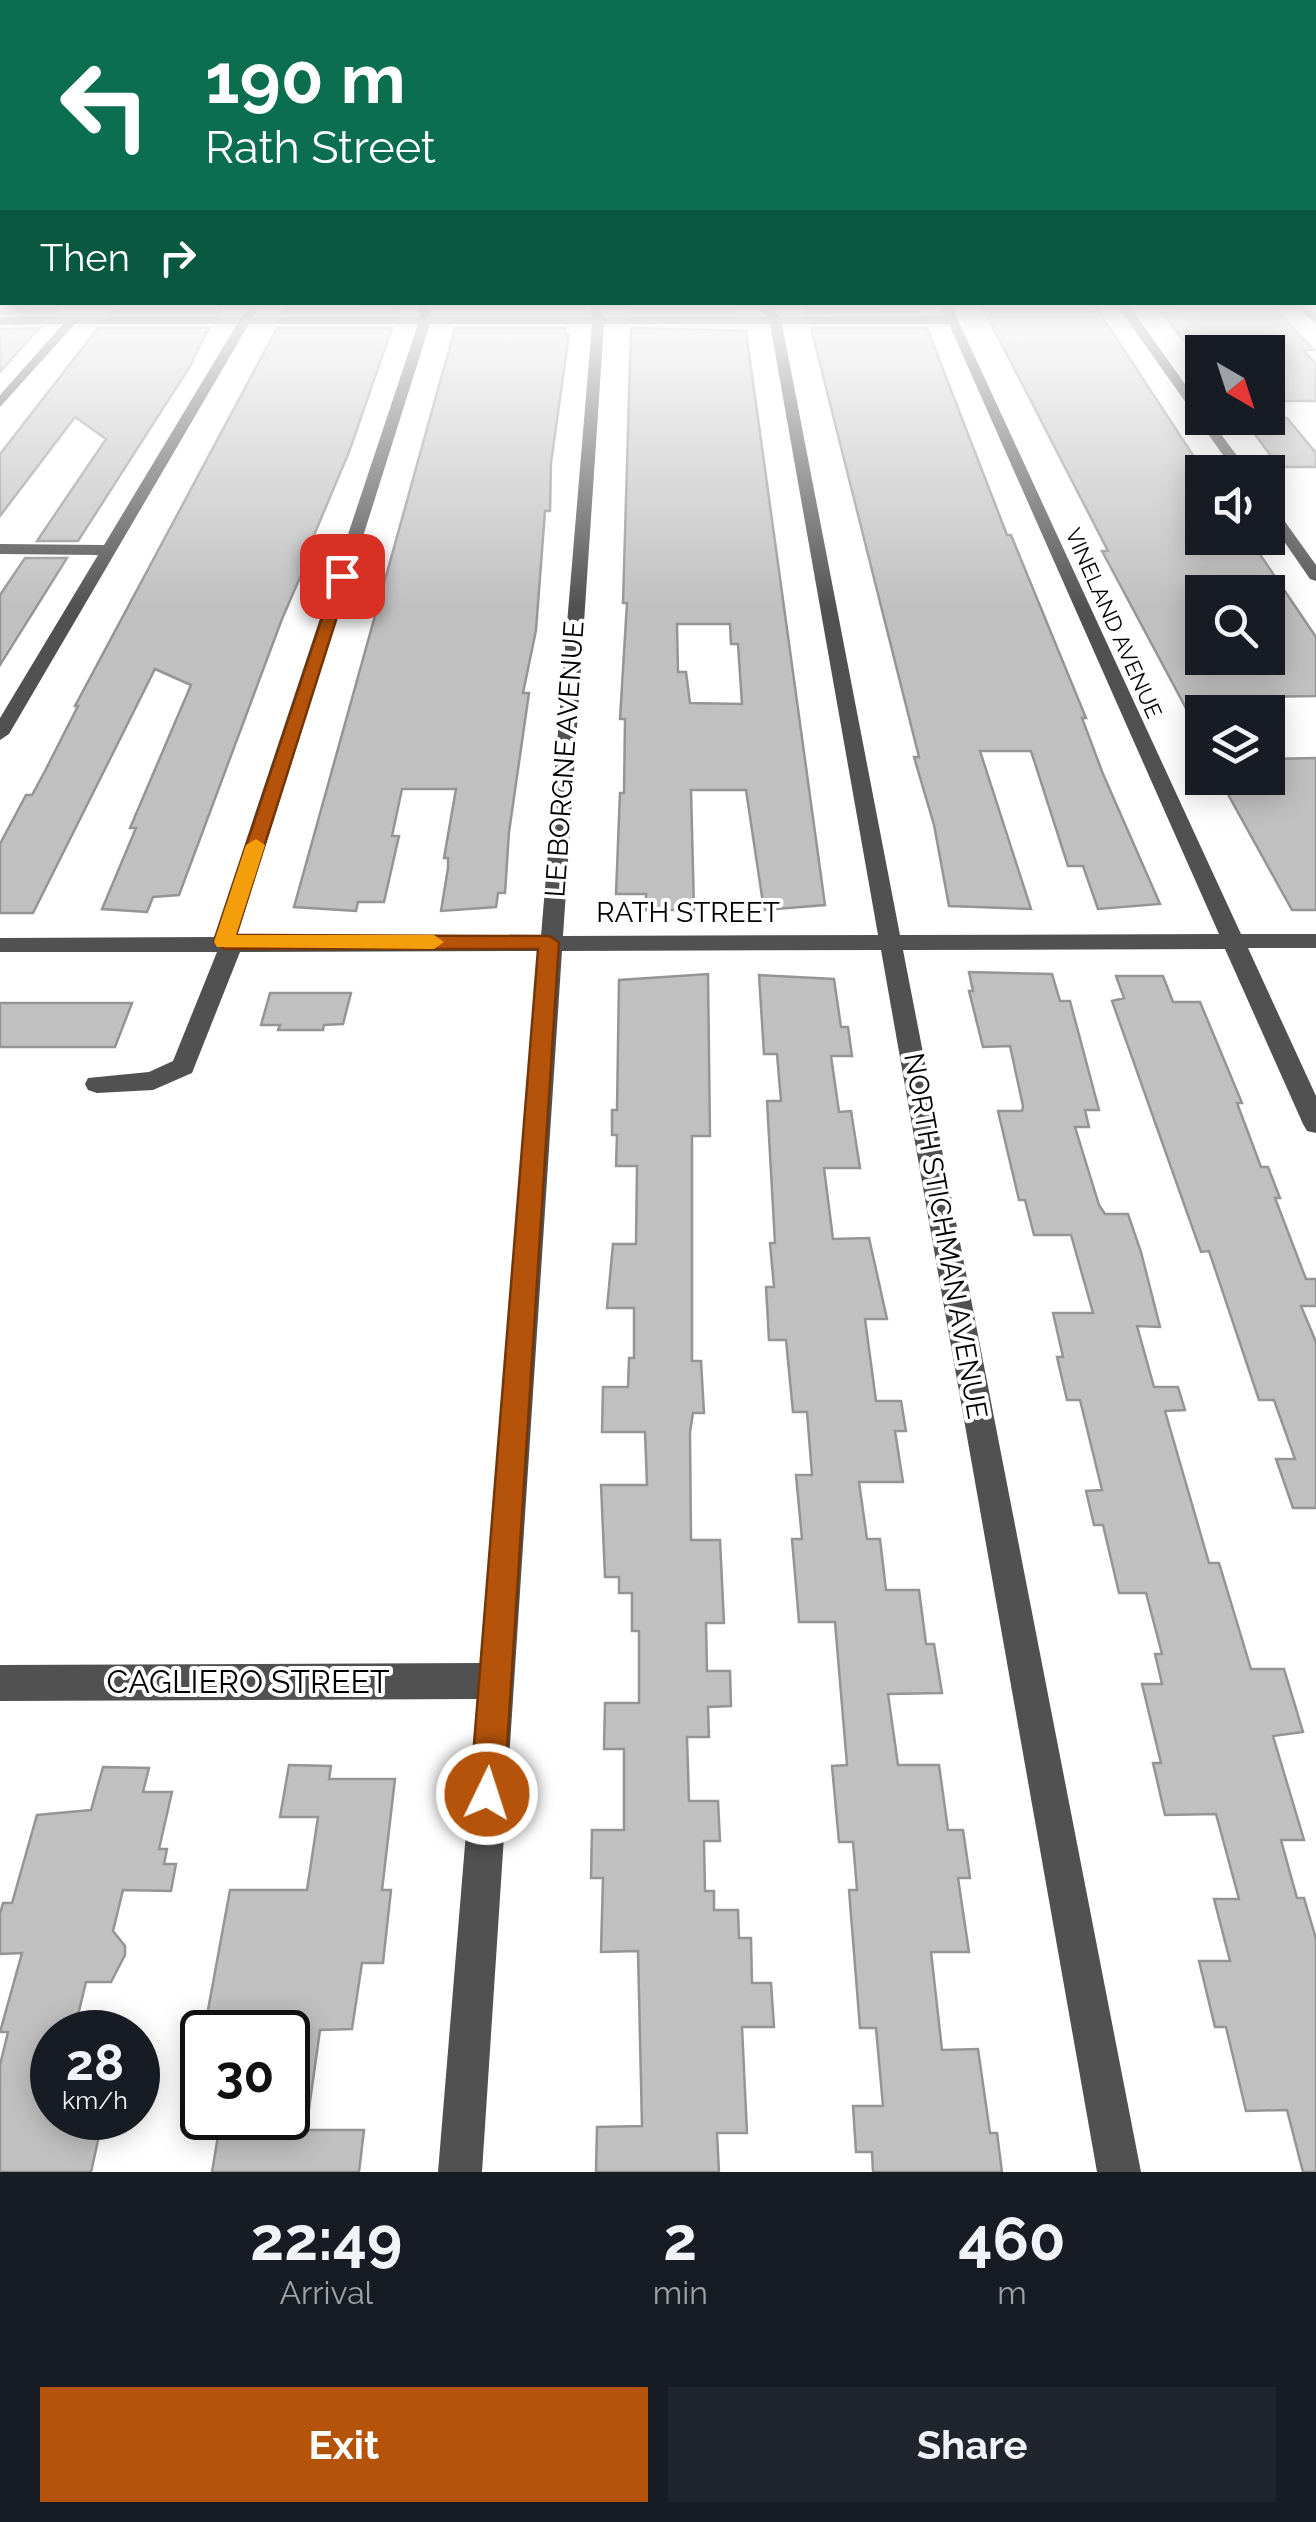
<!DOCTYPE html>
<style>
:root{--surface:#171b24;--page:#20242c;--text:#f1f3f6;--muted:#9ea1a6;--accent:#b45309}
body{margin:0;font-family:Raleway,sans-serif;background:var(--page);color:var(--text);height:100vh;display:flex;flex-direction:column;font-size:38px;white-space:nowrap}
*{box-sizing:border-box;margin:0}
p{font-size:32px;color:var(--muted)}
.icon{flex:none;width:55px;height:55px;fill:none;stroke:currentColor;stroke-width:2;stroke-linecap:round;stroke-linejoin:round}
.map{position:relative;height:2172px;overflow:hidden}
.details{display:flex;flex-direction:column;background:var(--surface);flex:1}
.details>*{flex:none}
.top-card{position:absolute;left:0px;top:0px;width:1318px;height:305px;box-shadow:0 5px 25px #0003;background:#0b6e4f;color:#fff;overflow:hidden}
.needle{width:65px;rotate:141deg}
.fabs{position:absolute;left:1185px;top:335px;display:grid;gap:20px}
.fabs a{display:grid;place-items:center;width:100px;height:100px;border-radius:0px;background:var(--surface);box-shadow:0 5px 25px #0003;font-size:50px}
.speed{position:absolute;left:30px;top:2010px;display:flex;gap:20px;font-size:50px;font-weight:700;text-align:center}
.speed>*{display:grid;place-content:center;width:130px;height:130px;border-radius:50%;background:var(--surface);box-shadow:0 5px 25px #0003;line-height:1}
.speed small{font-size:25px;font-weight:400}
.speed .limit{border:5px solid #111;border-radius:15px;background:#fff;color:#111}
.pin{position:absolute;display:grid;place-items:center;width:85px;height:85px;color:#fff;margin:-42px;border-radius:20px;box-shadow:0 5px 15px #0006}
.me{position:absolute;width:110px;margin:-55px;rotate:4deg;stroke-linejoin:round;filter:drop-shadow(0 0 8px #0008)}
.turn{display:flex;align-items:center;gap:35px;height:210px;padding:0 40px;font-size:45px}
.turn .icon{width:130px;height:130px;stroke-width:2.5}
.turn b{display:block;font-size:70px;line-height:85px}
.then{display:flex;align-items:center;height:95px;padding:0 40px;background:#0003;gap:20px;font-size:38px}
.eta{display:flex;justify-content:space-evenly;align-items:center;height:170px;text-align:center}
.eta b{font-size:60px;font-weight:700;line-height:70px}
.button{display:flex;gap:20px;margin-top:auto;padding:20px 40px}
.button a{flex:1;height:115px;border-radius:0px;background:var(--accent);color:#fff;font-size:40px;font-weight:700;line-height:115px;text-align:center}
.button a+a{background:var(--page);color:var(--text)}
.map>svg:first-child{display:block}
</style>
<div class="map">
<svg width="1316" height="2172" viewBox="0 0 1316 2172">
<rect width="100%" height="100%" fill="#fff"/>
<!-- building -->
<path fill="#c0c0c0" stroke="#959595" stroke-width="2.5" fill-rule="evenodd" d="M0,304H62L54,313H0Z
M118,304H224L218,313H110Z
M288,304L398,305L400,306L397,313H284Z
M632,304H735L736,313H631Z
M805,304H917L920,312L807,313Z
M981,304H1092L1098,310L1202,469V540H1234L1241,550H1257L1316,637V696L1247,697L1255,712H1188L1102,551H1108ZM1202,592H1268V658H1202V616L1190,593Z
M1182,304H1270L1314,350H1303L1316,364V401H1282L1268,384V352H1192L1163,313H1179L1175,307H1185Z
M40,328L25,344L0,372V329Z
M98,328H209L189,368L78,541H37L106,439L75,417L0,516V454Z
M277,328H392L349,452L304,559H308L282,619L179,895L153,897L147,912L102,909L136,828H130L191,685L155,669L33,913H0V844L26,795H32L45,771L78,706H75Z
M455,328H565L564,334H569L551,463L550,511H545L536,630L523,693H529L509,832L505,893H498L496,907L441,911L448,868V858H444L456,789H402L392,836H399L384,902H358L356,911L294,907Z
M631,328L746,331L825,905L764,910L746,790H691L694,910H646V894H616L620,793H624L625,719H620L627,603H623ZM677,624H730L731,644H738L742,704L690,703L686,672H678Z
M811,328H927L1007,535H1011L1086,718H1082L1103,774L1160,904L1098,909L1083,866H1068L1031,751H980L1031,909L949,906L934,825L914,757H919Z
M1243,418H1287L1316,453V467H1279Z
M25,558H67L0,665V595Z
M1316,758V910H1292L1219,778H1268V759Z
M969,972L1052,974L1060,1001H1070L1099,1110H1085L1089,1127H1075L1099,1205L1105,1214H1128L1141,1252L1160,1327L1137,1326L1154,1387H1178L1185,1410L1165,1411L1209,1563H1219L1251,1669H1284L1303,1732L1273,1736L1304,1840H1281L1297,1898H1304L1316,1939V2172H1303L1287,2110L1246,2111L1226,2027H1215L1199,1961H1230L1214,1899H1239L1216,1814L1165,1815L1153,1763H1161L1142,1684H1162L1155,1654H1162L1146,1593H1119L1103,1525H1094L1086,1491L1102,1490L1080,1400H1067L1057,1357H1063L1053,1313H1093L1071,1235H1034L1025,1200H1019L998,1111H1022L1023,1106L1010,1046L983,1047L969,991H973Z
M708,974L710,1136H692V1361H701L704,1413H693L690,1432L691,1540H720L724,1623H706L707,1671H730L731,1706L708,1707L709,1737H687L689,1801H718L720,1841H704L705,1891H714V1910H738L739,1938H751L752,1983H771L774,2027H742L747,2133H717L719,2172H596L597,2127L642,2126L638,1951L601,1952L603,1878H591L592,1830H624V1749H604L605,1703H639V1631H632V1593H619V1577H605L601,1485H647L645,1432H602L603,1387H628L629,1358H634V1308H607L613,1244H636L637,1166H616L617,1135H612V1110H617L619,980Z
M759,975L834,979L841,1027H848L852,1056H831L839,1112L851,1111L860,1168H824L833,1239L869,1238L887,1319H865L876,1401H901L906,1431H895L903,1482H859L867,1539H880L886,1590H919L926,1644H934L942,1693L888,1694L898,1765H939L948,1830H963L970,1878H958L969,1952H931L942,2050L978,2049L990,2133H997L1002,2172H873L872,2152H856L853,2106H883L876,2028H860L849,1890H857L853,1842H839L832,1766L847,1765L835,1622H799L792,1539H802L796,1475H812L807,1412H793L786,1340H769L766,1287H774L770,1243H775L767,1101H781L777,1054H764Z
M1116,976H1163L1173,1002H1200L1242,1103H1237L1261,1167H1268L1280,1198H1275L1306,1279H1316V1306H1301L1316,1342V1508H1293L1276,1459H1295L1274,1400H1259L1209,1251L1201,1252L1112,1001L1124,998Z
M270,993H351L343,1024L324,1025L323,1030H278L280,1025H261Z
M0,1003H132L115,1047H0Z
M289,1765L331,1766L329,1779H395L382,1890H391L383,1963H362L352,2029L320,2030L306,2130H364L359,2172H212L221,2118H288V2032H204L230,1890H307L318,1817H280Z
M103,1767L149,1768L143,1792H172L159,1849H167L164,1864H176L171,1891L123,1890L113,1931L125,1946V1955L111,1982H86L74,2032H52V2118H103L91,2172H0V2065L8,2032H0L22,1953L0,1954V1914L3,1903H12L37,1815L91,1810Z"/>
<g fill="none" stroke-linecap="round" stroke-linejoin="round">
<!-- minor -->
<path fill="#515151" fill-rule="evenodd" d="M419,304H431V317H592L589,304H601L603,317H767L757,304H769L779,317L946,316L942,309L952,307L1241,934H1316V948H1248L1316,1096V1133L1307,1131L1303,1124L1225,949L903,950L1141,2172H1097L881,950L562,951L482,2172H438L477,1699L0,1701V1665L480,1663L540,951L240,952L192,1073L153,1090L97,1093L88,1090L85,1084L88,1078L149,1072L173,1061L217,952H0V938L214,937L418,324H249L9,734L0,740V718L98,555L0,554V544L104,545L237,324H75L0,407V395L63,324L0,325V317H241L252,306L258,309L253,317H419ZM430,324H592L541,936H237ZM604,324H770L878,935L563,936ZM782,324H949L1219,934L900,935Z
M1116,304H1128L1202,408V418H1209L1249,472H1235Z
M1294,304H1307L1316,313V324Z
M1268,504L1273,505L1316,565V581L1310,579L1268,518Z"/>
</g>
<!-- sky -->
<linearGradient id="sky" x2="0" y2="1"><stop stop-color="#8baccb"/><stop offset="0.5" stop-color="#fff"/><stop offset="1" stop-color="#fff" stop-opacity="0"/></linearGradient>
<rect width="1316" height="608" fill="url(#sky)"/>
<!-- route -->
<path fill="#b45309" stroke="#753606" stroke-width="2.5" d="M337,573L350,576L236,935L549,936L559,942L504,1794L499,1806L487,1811L475,1806L470,1794L538,949H224L214,942Z"/>
<!-- slow -->
<path fill="#f59e0b" d="M256,839L265,845L236,935H434L444,942L434,949L217,947L214,942L246,845Z"/>
<g text-anchor="middle" stroke-width="8" stroke-linejoin="round" paint-order="stroke">
<!-- far-street labels -->
<g font-size="22" fill="#000" stroke="#fff">
<text transform="translate(1114 623) rotate(66)" y="8">VINELAND AVENUE</text>
</g>
<!-- street labels -->
<g font-size="28" fill="#000" stroke="#fff">
<text transform="translate(564 759) rotate(-86)" y="10">LE BORGNE AVENUE</text>
<text x="688" y="922">RATH STREET</text>
<text transform="translate(946 1236) rotate(80)" y="10">NORTH STICHMAN AVENUE</text>
</g>
<!-- near-street labels -->
<g font-size="32" fill="#000" stroke="#fff">
<text x="248" y="1693">CAGLIERO STREET</text>
</g>
</g>
</svg>
<div class="fabs">
<a><svg class="needle" viewBox="-14 -14 28 28"><path d="M0-13l5 13h-10z" fill="#e53935"/><path d="M0 13l5-13h-10z" fill="#9ea1a6"/></svg></a>
<a><svg class="icon" aria-label="sound" viewBox="0 0 24 24"><path d="M4 9h4l5-4v14l-5-4H4zM17 9q2 3 0 6"/></svg></a>
<a><svg class="icon" aria-label="search" viewBox="0 0 24 24"><circle cx="10" cy="10" r="6"/><path d="M15 15l6 6"/></svg></a>
<a><svg class="icon" aria-label="layers" viewBox="0 0 24 24"><path d="M12 4l9 5-9 5-9-5zM3 14l9 5 9-5"/></svg></a>
</div>
<div class="speed"><div>28<small>km/h</small></div><div class="limit">30</div></div>
<div class="pin" style="left:342px;top:576px;background:#d93025"><svg class="icon" aria-label="arrive" viewBox="0 0 24 24"><path d="M6 21V4h12l-3 4 3 4H6"/></svg></div>
<svg class="me" style="left:487px;top:1794px" viewBox="-20 -20 40 40"><circle r="17" fill="#b45309" stroke="#fff" stroke-width="3"/><path d="M0-11L8 9 0 5-8 9z" fill="#fff"/></svg>
<div class="top-card">
<div class="turn"><svg class="icon" aria-label="left" viewBox="0 0 24 24"><path d="M17 20v-9H6M10 6l-5 5 5 5"/></svg><div><b>190 m</b>Rath Street</div></div>
<div class="then">Then<svg class="icon" aria-label="right" viewBox="0 0 24 24"><path d="M7 20v-9h11M14 6l5 5-5 5"/></svg></div>
</div>
</div>
<section class="details">
<div class="eta">
<div><b>22:49</b><p>Arrival</p></div>
<div><b>2</b><p>min</p></div>
<div><b>460</b><p>m</p></div>
</div>
<div class="button"><a>Exit</a><a>Share</a></div>
</section>
